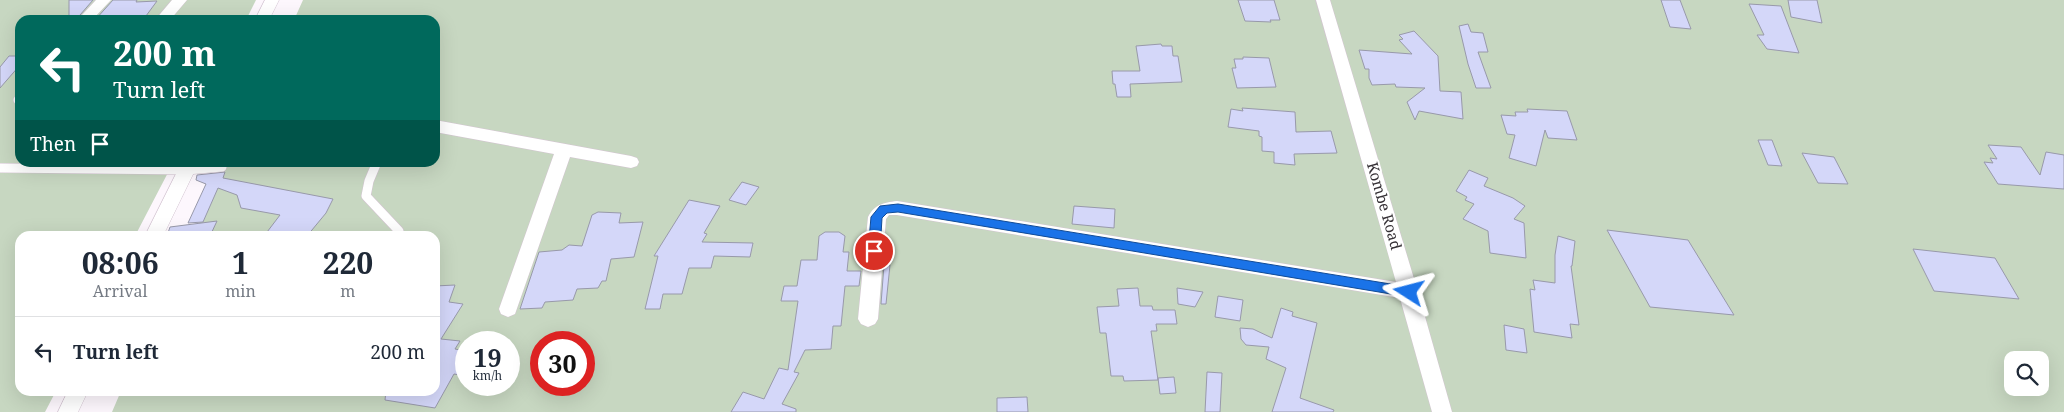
<!DOCTYPE html>
<style>
:root{--surface:#fff;--page:#f2f2f3;--text:#1f2937;--muted:#747a83;--line:#e0e1e3}
body{margin:0;font-family:"Noto Serif",serif;background:var(--page);color:var(--text);height:100vh;display:flex;flex-direction:column;font-size:19px;white-space:nowrap}
*{box-sizing:border-box;margin:0}
p{font-size:16px;color:var(--muted)}
.icon{flex:none;width:28px;height:28px;fill:none;stroke:currentColor;stroke-width:2;stroke-linecap:round;stroke-linejoin:round}
.map{position:relative;flex:1;overflow:hidden}
.side{position:absolute;left:15px;top:231px;width:425px;height:165px;display:flex;flex-direction:column;background:var(--surface);border-radius:15px;box-shadow:0 5px 20px #0002}
.side>*{flex:none}
.banner{position:absolute;left:15px;top:15px;width:425px;height:152px;border-radius:15px;box-shadow:0 5px 20px #0002;background:#00695c;color:#fff;overflow:hidden}
.controls{position:absolute;left:2004px;top:351px;display:grid;gap:10px}
.controls a{display:grid;place-items:center;width:45px;height:45px;border-radius:10px;background:var(--surface);box-shadow:0 5px 20px #0002;font-size:25px}
.speed{position:absolute;left:455px;top:331px;display:flex;gap:10px;font-size:25px;font-weight:700;text-align:center}
.speed>*{display:grid;place-content:center;width:65px;height:65px;border-radius:50%;background:var(--surface);box-shadow:0 5px 20px #0002;line-height:1}
.speed small{font-size:12px;font-weight:400}
.speed .limit{border:8px solid #d22;background:#fff;color:#111}
.pin{position:absolute;display:grid;place-items:center;width:42px;height:42px;color:#fff;margin:-21px;border:2px solid #fff;border-radius:50%;box-shadow:0 1px 5px #0007}
.me{position:absolute;width:55px;margin:-28px;rotate:279deg;stroke-linejoin:round;filter:drop-shadow(0 0 4px #0008)}
.turn{display:flex;align-items:center;gap:18px;height:105px;padding:0 15px;font-size:22px}
.turn .icon{width:65px;height:65px;stroke-width:2.5}
.turn b{display:block;font-size:35px;line-height:42px}
.then{display:flex;align-items:center;height:48px;padding:0 15px;background:#0003;gap:10px;font-size:19px}
.eta{display:flex;justify-content:space-evenly;align-items:center;height:85px;text-align:center}
.eta b{font-size:30px;font-weight:700;line-height:35px}
ul{padding:0;list-style:none}
li{display:flex;align-items:center;gap:15px;height:70px;padding:0 15px;border-top:1px solid var(--line)}
li div{flex:1}
li b{display:block;font-size:19px}
li em{font-style:normal}
.map>svg:first-child{display:block}
</style>
<div class="map">
<svg width="2064" height="412" viewBox="0 0 2064 412">
<rect width="100%" height="100%" fill="#fdf7fd"/>
<!-- green -->
<path fill="#c7d7c1" fill-rule="evenodd" d="M0,0H256L246,20H20V162L173,163L135,236H20V391H56L45,412H0Z
M303,0H2064V412H112L121,391H435V236H193L228,163L435,162V20H294ZM466,342H509V385H466ZM541,342H584V385H541ZM2012,360H2040V388H2012Z"/>
<!-- building -->
<path fill="#d4d7f9" stroke="#9899aa" d="M69,0H93L80,15L81,20H69Z
M113,0H137L136,2L157,1L143,20H95Z
M1238,0H1274L1280,20H1270L1271,22L1245,21Z
M1661,0H1680L1691,29L1670,27Z
M1788,0H1817L1822,23L1791,17Z
M1749,4L1781,6L1799,53L1767,49L1757,35H1764Z
M1468,24L1471,32L1483,33L1488,52H1478L1491,88H1476L1468,64L1459,26Z
M1414,31L1438,56L1440,91L1461,92L1463,119L1419,111L1415,120L1407,102L1425,88L1396,87L1395,84L1372,85L1369,78V69H1365L1359,50L1412,54L1399,40L1403,39L1399,35Z
M1161,44L1162,46H1172L1173,56H1178L1182,82L1130,84L1131,97H1117L1115,84H1113L1112,71H1140L1136,46Z
M9,56H20V65L0,88V67Z
M1243,57L1269,58L1276,87L1237,88L1232,68H1236L1234,59H1243Z
M1242,108L1295,112L1296,132L1331,131L1337,153L1294,154L1295,165L1274,163V152L1262,151V137L1259,136V131L1228,127L1231,109L1243,111Z
M1527,109L1567,111L1577,140L1548,138L1545,130L1536,166L1509,158L1515,135L1507,134L1501,115L1516,116L1515,112H1528Z
M1758,140H1772L1782,166L1768,165Z
M1988,145L2021,147L2040,175L2046,152L2064,155V189L1998,184L1984,162L1993,163L1990,158L1997,159Z
M1802,153L1834,157L1848,184L1818,183Z
M1469,170L1488,178L1484,186L1513,198L1525,206L1514,219L1524,223L1526,258L1490,253L1488,231L1463,219L1474,204L1465,200L1467,197L1456,191Z
M225,172L223,178L333,199L326,213L307,236H264L280,215L241,208L237,195L218,188L203,222L188,223L206,184L196,180L197,175Z
M742,182L759,187L746,205L729,200Z
M689,200L720,206L704,233L707,234L702,242L753,243L750,257L714,256L711,268H689L682,294H663L660,309H645L658,256H654Z
M1074,206L1115,209L1114,228L1072,224Z
M598,212L621,213L619,223L643,222L634,257L611,259L606,281H602L598,288L577,289L573,300L545,302L542,308L520,309L539,252L562,250L569,245L582,246L592,215Z
M217,221L210,236H167L170,227Z
M1607,230L1688,240L1734,315L1650,307Z
M825,232H839L845,236L843,252H849L847,271H861L859,286H845L841,326H833L831,349L805,350L794,372L799,373L782,404L796,409V412H731L743,392L764,399L779,368L788,370L798,301H781L784,286H797L801,260H817L819,236Z
M1558,236L1575,241L1572,266H1571L1579,325L1570,324L1572,338L1534,332L1530,289L1535,290L1533,280L1555,283V255Z
M1913,249L1995,258L2019,299L1934,291Z
M884,265H890L886,304H881Z
M455,285L449,302L463,304L441,339L460,341L455,349L466,351V376L454,374L435,408L385,400L386,391H435V286Z
M1138,288L1140,306H1152L1153,310H1175L1177,324H1156L1157,331H1151L1158,380L1124,381L1123,376H1111L1106,333H1100L1097,307L1119,306L1117,289Z
M1177,288L1203,292L1195,307L1178,304Z
M1218,296L1243,300L1240,321L1215,317Z
M1281,308L1293,312L1292,316L1317,323L1300,398L1334,410L1333,412H1272L1286,368L1266,359L1269,347L1246,345L1241,339L1240,328L1253,329L1272,338Z
M1504,325L1524,329L1527,353L1506,350Z
M1207,372L1222,373L1220,412H1205Z
M1174,377L1176,393L1160,394L1158,378Z
M1027,397L1028,412H997V398Z"/>
<g fill="none" stroke-linecap="round" stroke-linejoin="round">
<defs>
<path id="service" d="M18,100H20
M377,162L369,181L366,196L399,231
M0,168L187,170L222,167"/>
<path id="minor" d="M96,0H111L93,19H83L81,16Z
M172,0H187L170,20H155Z
M265,0H279L269,20H255Z
M1316,0H1330L1418,292L1452,412H1432L1400,298L897,215H889L886,219L878,319L875,324L868,327L861,324L858,319L868,217C875,204 883,203 897,201L1396,282Z
M435,120L631,156L637,158L639,162L637,166L631,168L570,157L515,314L508,317L501,314L499,309L554,154L435,132Z
M182,162H199L163,236H145Z
M68,391H88L78,412H58Z"/>
</defs>
<!-- service casing -->
<use href="#service" stroke="#d3c4d1" stroke-width="10"/>
<!-- minor casing -->
<use href="#minor" stroke="#d3c4d1" stroke-width="1"/>
<!-- service -->
<use href="#service" stroke="#fff" stroke-width="9"/>
<!-- minor -->
<use href="#minor" fill="#fff" fill-rule="evenodd"/>
</g>
<!-- route -->
<path fill="#1a73e8" stroke="#114b97" d="M898,204L1409,287L1413,289L1415,292L1413,296L1409,297L898,212L887,213L882,218L880,251L878,254H870L868,251L871,217L880,206Z"/>
<g text-anchor="middle" stroke-width="4" stroke-linejoin="round" paint-order="stroke">
<!-- street labels -->
<g font-size="15" fill="#353035" stroke="#fff">
<text transform="translate(1384 206) rotate(74)" y="5">Kombe Road</text>
</g>
</g>
</svg>
<div class="controls">
<a><svg class="icon" aria-label="search" viewBox="0 0 24 24"><circle cx="10" cy="10" r="6"/><path d="M15 15l6 6"/></svg></a>
</div>
<div class="speed"><div>19<small>km/h</small></div><div class="limit">30</div></div>
<div class="pin" style="left:874px;top:251px;background:#d93025"><svg class="icon" aria-label="arrive" viewBox="0 0 24 24"><path d="M6 21V4h12l-3 4 3 4H6"/></svg></div>
<svg class="me" style="left:1409px;top:292px" viewBox="-20 -20 40 40"><path d="M0-17L14 15 0 8-14 15z" fill="#1a73e8" stroke="#fff" stroke-width="4"/></svg>
<div class="banner">
<div class="turn"><svg class="icon" aria-label="left" viewBox="0 0 24 24"><path d="M17 20v-9H6M10 6l-5 5 5 5"/></svg><div><b>200 m</b>Turn left</div></div>
<div class="then">Then<svg class="icon" aria-label="arrive" viewBox="0 0 24 24"><path d="M6 21V4h12l-3 4 3 4H6"/></svg></div>
</div>
<section class="side">
<div class="eta">
<div><b>08:06</b><p>Arrival</p></div>
<div><b>1</b><p>min</p></div>
<div><b>220</b><p>m</p></div>
</div>
<ul>
<li><svg class="icon" aria-label="left" viewBox="0 0 24 24"><path d="M17 20v-9H6M10 6l-5 5 5 5"/></svg><div><b>Turn left</b></div><em>200 m</em></li>
</ul>
</section>
</div>
